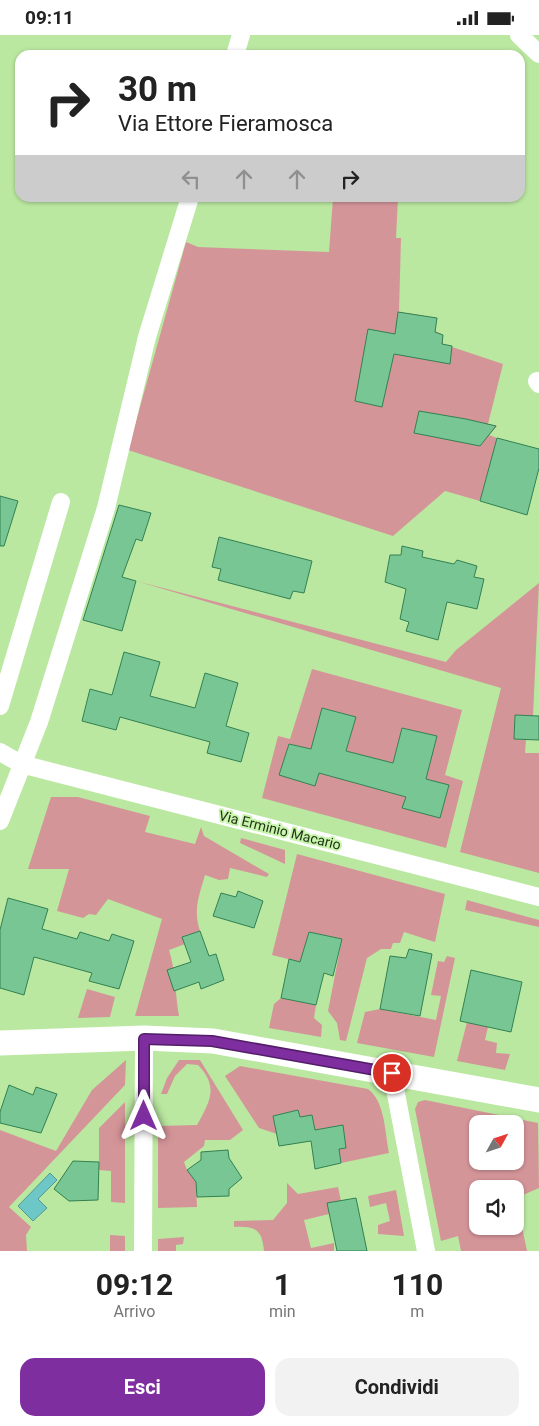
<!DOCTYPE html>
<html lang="it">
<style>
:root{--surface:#fff;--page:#f2f2f2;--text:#222;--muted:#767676;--accent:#7e2e9e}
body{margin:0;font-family:Roboto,sans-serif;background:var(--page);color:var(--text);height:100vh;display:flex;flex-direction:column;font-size:19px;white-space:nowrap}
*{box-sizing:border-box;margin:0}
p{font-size:16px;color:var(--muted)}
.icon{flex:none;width:28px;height:28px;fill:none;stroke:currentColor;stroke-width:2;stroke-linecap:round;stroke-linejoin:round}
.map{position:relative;height:1216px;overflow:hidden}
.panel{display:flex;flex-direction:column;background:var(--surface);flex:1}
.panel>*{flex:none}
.top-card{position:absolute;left:15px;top:15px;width:510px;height:152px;border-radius:15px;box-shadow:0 1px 4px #0004;background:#fff;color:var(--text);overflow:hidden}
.needle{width:32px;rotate:50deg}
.buttons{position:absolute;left:469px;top:1080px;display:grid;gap:10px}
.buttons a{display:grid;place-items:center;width:55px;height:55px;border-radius:10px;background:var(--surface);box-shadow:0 1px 4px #0004;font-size:25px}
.pin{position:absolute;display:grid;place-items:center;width:42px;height:42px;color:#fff;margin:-21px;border:2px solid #fff;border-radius:50%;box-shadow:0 1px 5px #0007}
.me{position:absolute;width:55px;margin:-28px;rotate:0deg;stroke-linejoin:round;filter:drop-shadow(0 0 4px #0008)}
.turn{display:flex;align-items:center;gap:18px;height:105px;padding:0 20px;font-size:22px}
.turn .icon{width:65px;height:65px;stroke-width:2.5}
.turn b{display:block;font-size:35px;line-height:42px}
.lanes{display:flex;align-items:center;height:48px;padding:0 20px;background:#0003;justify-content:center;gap:25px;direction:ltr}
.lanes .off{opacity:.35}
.eta{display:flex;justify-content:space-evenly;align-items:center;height:85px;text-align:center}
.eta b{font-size:30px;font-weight:700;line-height:35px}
.primary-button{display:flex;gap:10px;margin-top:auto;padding:10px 20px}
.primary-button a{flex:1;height:58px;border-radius:15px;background:var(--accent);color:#fff;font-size:20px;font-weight:700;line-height:58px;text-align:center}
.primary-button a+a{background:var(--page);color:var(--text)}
.status{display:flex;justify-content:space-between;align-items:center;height:35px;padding:0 25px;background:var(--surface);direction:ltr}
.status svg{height:14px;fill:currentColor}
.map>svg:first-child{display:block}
</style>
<div class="status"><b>09:11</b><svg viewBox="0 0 49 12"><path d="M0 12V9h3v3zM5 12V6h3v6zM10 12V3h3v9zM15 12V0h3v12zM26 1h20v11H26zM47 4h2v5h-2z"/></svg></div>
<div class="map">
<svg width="539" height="1216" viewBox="0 0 539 1216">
<rect width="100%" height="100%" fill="#bae8a0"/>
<!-- green -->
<path fill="#d49599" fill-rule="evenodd" d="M333,163H398L396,203H401L399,277L437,283L435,296L443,300V309L503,329L488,389L497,391L489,400L497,403L480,466L445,456L393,501L128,415L186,207L198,212L329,217Z
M136,546L446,627L456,615L539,548L533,681L515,680L514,704L526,705L525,718H539V838L460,817L501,653Z
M312,634L462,675L445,740L463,746L446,813L262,763L278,701L290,704ZM323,673L356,682L346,716L393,728L402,693L436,701L414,742L449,751L440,783L403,773L406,762L319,738L279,740L289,709L320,716L323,707L314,703Z
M51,762H78L150,781L145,797L195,809L201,792L204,801L269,839L267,842L230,833L228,844L219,845L205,840C199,861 193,875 200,896L182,902L185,909L169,915C176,937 175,959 179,981H135L162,884L108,864L96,880L89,879L83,883L57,876L69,834H28Z
M241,803L285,815V829L240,808Z
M297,819L445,859L435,907L404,897L400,908H393L391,914H381L367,923L346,1006L340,1005L337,988L328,976L342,904L309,897L300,927L272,920Z
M467,865L539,885V892L465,875Z
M447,921L455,923L434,1022L357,1008L365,977L380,974L436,985L441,961L431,960L438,926L444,927Z
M87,954L115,962L110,982L78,983Z
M281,963L316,970L314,983L322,990L321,1002L269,993L274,969Z
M467,987L488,992L485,1005L497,1008L496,1018L510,1019L505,1035L457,1026Z
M126,1025L125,1050L9,1172L31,1192L26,1200L27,1216H0V1095L56,1116L92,1055Z
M179,1025H200L243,1095L230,1105H205L204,1111L184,1127L187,1135L196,1147L197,1172L158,1173V1091L197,1090C210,1066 219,1052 198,1030L187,1029L175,1041L167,1059H161L167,1043Z
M240,1031L368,1054C385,1066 385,1098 389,1118L341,1128L339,1114L346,1113L343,1090L315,1095L312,1080L300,1082L298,1075L273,1081L277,1099L259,1093L225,1041Z
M425,1065L538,1088L539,1153L516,1163L527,1216H461L458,1201L441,1206L415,1074L418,1067ZM478,1089H515V1126H478ZM478,1154H515V1191H478Z
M125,1067V1168L111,1167V1136L99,1135V1093Z
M287,1148L298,1159L338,1152L341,1166L329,1179L304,1185L311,1213L334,1208V1216H264C262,1194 255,1191 234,1192V1186L273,1185L287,1168Z
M396,1155L404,1201L378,1199V1190L390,1186L386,1168L370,1172L368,1161Z
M110,1200L125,1201V1216H110Z
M184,1202L183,1209L176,1210V1216H158V1204Z"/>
<!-- water -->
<path fill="#6cc7c6" stroke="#559a91" d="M50,1138L57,1145L38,1164L47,1173L33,1186L18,1171Z"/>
<!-- building -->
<path fill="#78c693" stroke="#328152" d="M398,277L437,283L435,297L443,300L442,309L452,311L450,329L394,319L382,372L355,366L368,294L395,299Z
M419,376L466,384L496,391L480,411L414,398Z
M497,403L539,414V433L527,480L480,466Z
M0,461L18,466L4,511H0Z
M119,470L151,478L142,506L136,504L122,542L136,546L122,596L83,585Z
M219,502L312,526L304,558L293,556L290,564L218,545L221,534L212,532Z
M402,511L423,516L422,522L454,529L457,525L477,531L474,542L484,544L477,574L447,567L438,605L406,596L409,587L400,584L406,554L385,547L390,520H401Z
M124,617L160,627L150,661L195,673L205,638L238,648L226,691L249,698L241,727L207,718L210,707L120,682L116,695L82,686L90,654L112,660Z
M322,673L356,682L346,716L393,728L402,693L437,701L426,744L449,750L440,783L402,773L406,762L319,738L315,751L279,740L289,709L311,714Z
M515,680L539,681V705L514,704Z
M238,856L263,866L254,893L213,881L221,858L236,862Z
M8,863L48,874L42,894L77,904L80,897L109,906L112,899L134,906L119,954L89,946L92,938L34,922L24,960L0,953V895Z
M200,896L209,921L216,919L224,945L201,954L199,947L174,956L167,935L191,927L182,902Z
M309,897L342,904L333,941L324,938L316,970L281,963L289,924L300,927Z
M409,914L432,919L420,981L380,974L390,921L406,923Z
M471,935L522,947L511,997L460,986Z
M9,1050L33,1060L36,1052L57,1059L41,1098L0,1088V1077Z
M298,1075L300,1082L312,1080L315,1095L343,1090L346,1113L339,1114L341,1128L315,1134L311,1106L279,1111L273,1081Z
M228,1115L229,1123L242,1143L229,1154V1161L197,1162L196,1147L187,1135L201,1125V1117Z
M73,1126L99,1127L98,1165L69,1166L54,1154Z
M356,1163L367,1216H337L327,1168Z"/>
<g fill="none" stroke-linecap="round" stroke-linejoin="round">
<!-- street -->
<path stroke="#fff" stroke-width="18" d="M519,0L539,19
M235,20L241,0
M537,346L539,349
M0,671L61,467
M0,717L21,729L539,862
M0,786L39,687L106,473L147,302L190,162
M392,1038L426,1216
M143,1216L144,1003"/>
<!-- secondary -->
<path stroke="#fff" stroke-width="25" d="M0,1008L144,1003L213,1006L539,1065"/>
</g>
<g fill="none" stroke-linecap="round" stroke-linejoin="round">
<defs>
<path id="route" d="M144,1081V1004L212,1006L392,1038"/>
</defs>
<!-- route casing -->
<use href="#route" stroke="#521e67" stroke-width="12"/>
<!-- route -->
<use href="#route" stroke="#7e2e9e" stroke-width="9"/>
</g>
<g text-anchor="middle" stroke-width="4" stroke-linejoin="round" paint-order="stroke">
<!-- street labels -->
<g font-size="14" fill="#1f3014" stroke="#c7f5ac">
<text transform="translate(280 795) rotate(14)" y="5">Via Erminio Macario</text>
</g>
</g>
</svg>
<div class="buttons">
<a><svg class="needle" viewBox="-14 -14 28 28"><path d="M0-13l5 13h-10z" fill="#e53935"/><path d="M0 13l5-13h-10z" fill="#767676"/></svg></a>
<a><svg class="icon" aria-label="sound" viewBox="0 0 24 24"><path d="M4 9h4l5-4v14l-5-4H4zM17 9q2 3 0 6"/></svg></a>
</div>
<div class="pin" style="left:392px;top:1038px;background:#d93025"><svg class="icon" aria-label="arrive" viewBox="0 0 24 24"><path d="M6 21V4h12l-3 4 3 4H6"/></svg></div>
<svg class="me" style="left:144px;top:1081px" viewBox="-20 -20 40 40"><path d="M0-17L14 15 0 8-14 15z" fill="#7e2e9e" stroke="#fff" stroke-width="4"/></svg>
<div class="top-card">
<div class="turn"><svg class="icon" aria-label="right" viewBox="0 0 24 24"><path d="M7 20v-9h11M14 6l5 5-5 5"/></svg><div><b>30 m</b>Via Ettore Fieramosca</div></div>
<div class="lanes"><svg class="icon off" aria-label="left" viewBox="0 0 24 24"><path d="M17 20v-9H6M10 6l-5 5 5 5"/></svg><svg class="icon off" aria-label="ahead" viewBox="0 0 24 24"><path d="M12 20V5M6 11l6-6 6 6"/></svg><svg class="icon off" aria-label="ahead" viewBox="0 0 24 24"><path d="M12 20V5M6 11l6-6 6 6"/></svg><svg class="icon" aria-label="right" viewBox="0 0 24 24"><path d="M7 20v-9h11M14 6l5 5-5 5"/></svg></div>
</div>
</div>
<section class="panel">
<div class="eta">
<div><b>09:12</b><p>Arrivo</p></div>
<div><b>1</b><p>min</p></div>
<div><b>110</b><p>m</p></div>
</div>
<div class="primary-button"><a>Esci</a><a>Condividi</a></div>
</section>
